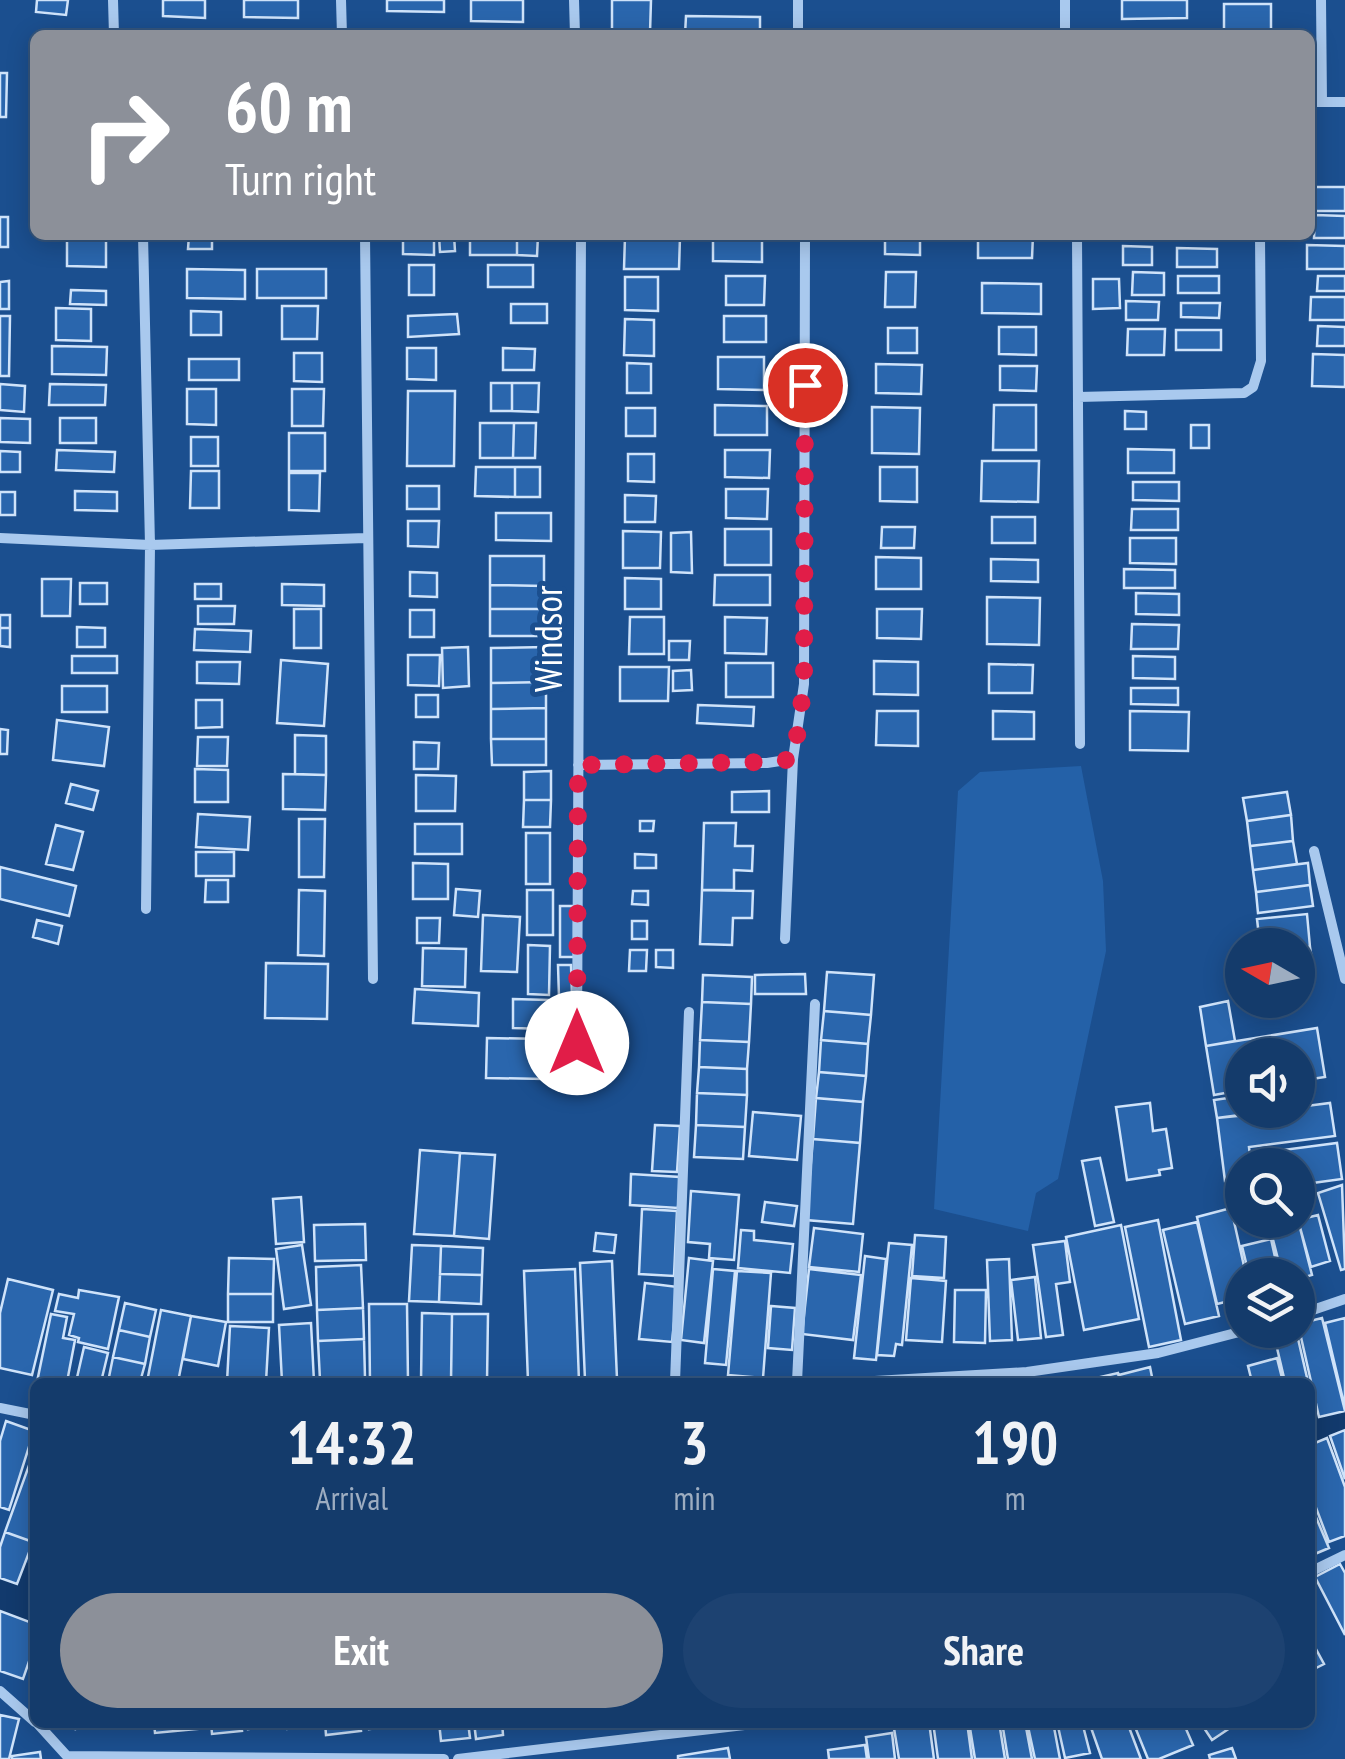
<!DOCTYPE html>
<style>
:root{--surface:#143b6b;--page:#1d4271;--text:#f1f3f6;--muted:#9dadc1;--line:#33557e;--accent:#8c9099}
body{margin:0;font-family:"PT Sans Narrow",sans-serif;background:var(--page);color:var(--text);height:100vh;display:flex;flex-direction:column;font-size:38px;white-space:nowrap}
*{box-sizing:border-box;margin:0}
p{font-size:32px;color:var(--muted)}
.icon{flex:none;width:55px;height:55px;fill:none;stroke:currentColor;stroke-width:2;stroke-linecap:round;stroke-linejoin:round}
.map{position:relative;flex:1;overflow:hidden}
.details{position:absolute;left:30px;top:1378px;width:1285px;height:350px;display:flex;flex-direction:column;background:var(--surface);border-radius:15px;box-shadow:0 5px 25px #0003,0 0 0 2px var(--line)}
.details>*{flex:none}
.hud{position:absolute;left:30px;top:30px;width:1285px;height:210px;border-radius:15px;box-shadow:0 5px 25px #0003,0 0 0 2px var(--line);background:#8c9099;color:#fff;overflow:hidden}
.needle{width:65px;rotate:279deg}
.tools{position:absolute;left:1225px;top:928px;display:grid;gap:20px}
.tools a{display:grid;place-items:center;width:90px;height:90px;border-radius:50%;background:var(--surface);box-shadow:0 5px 25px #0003,0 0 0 2px var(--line);font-size:50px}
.pin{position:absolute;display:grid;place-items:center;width:85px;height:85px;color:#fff;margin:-42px;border:5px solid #fff;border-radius:50%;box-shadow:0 2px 10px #0007}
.me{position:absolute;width:110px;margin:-55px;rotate:0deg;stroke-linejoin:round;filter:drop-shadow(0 0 8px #0008)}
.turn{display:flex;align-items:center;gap:35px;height:210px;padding:0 30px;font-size:45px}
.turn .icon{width:130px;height:130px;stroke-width:2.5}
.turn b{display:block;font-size:70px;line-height:85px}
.eta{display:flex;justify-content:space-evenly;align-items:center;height:170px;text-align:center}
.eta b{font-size:60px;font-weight:700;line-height:70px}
.primary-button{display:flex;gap:20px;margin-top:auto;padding:20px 30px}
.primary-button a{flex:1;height:115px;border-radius:60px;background:var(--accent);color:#fff;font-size:40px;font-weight:700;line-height:115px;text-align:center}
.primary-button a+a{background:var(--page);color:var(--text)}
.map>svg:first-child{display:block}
</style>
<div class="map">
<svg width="1345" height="1759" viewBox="0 0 1345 1759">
<rect width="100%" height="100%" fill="#1b4f8f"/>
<!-- green -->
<path fill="#2461a8" d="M1081,766L1103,881L1106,951L1058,1179L1036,1193L1028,1231L934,1209L958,791L980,772Z"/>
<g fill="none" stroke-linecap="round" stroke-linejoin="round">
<!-- river -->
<path stroke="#123a6d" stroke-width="58" d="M1310,1431L1345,1419
M0,1583L35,1597"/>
</g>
<!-- building -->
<path fill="#2a66ad" stroke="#cfe3fa" stroke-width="2.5" d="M37,0H68L66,15L36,12Z
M163,0H205V18L163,16Z
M244,0H298V18L244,17Z
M387,0H444V12L387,11Z
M471,0H523V22L471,21Z
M612,0H651L650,33H612Z
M1122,0H1187V18L1122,19Z
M1224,4H1271V35H1224Z
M686,16L760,17V35H685Z
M0,73H7L6,117H0Z
M1310,187H1345V211H1310Z
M1315,215L1345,216V238H1314Z
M0,217H8V247H0Z
M67,235H106V267L67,266Z
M189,235H212V249H188Z
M403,235H434V255L403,254Z
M439,235H454L455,251L440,252Z
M470,235H517V255H470Z
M517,235H538L537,256L517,255Z
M713,235H762V262L713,261Z
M885,235H920V255L885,254Z
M978,235H1033L1032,258H978Z
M625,236L680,237L679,269H624Z
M1307,245L1345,246V269H1307Z
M1123,246L1152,247V265H1123Z
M1177,248L1217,249V267H1177Z
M409,265H434V295H409Z
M488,265H533V287H488Z
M187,269L245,270V299L187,298Z
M257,269H326V298H257Z
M886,272H916L915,307H885Z
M1133,272L1164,273V295H1132Z
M726,276H765L764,305H726Z
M1178,276H1219V293H1178Z
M1318,276H1345V291H1317Z
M625,277H658V311L625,310Z
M1093,279H1119L1120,308L1093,309Z
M9,281V309H0V282Z
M982,283L1041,284V314L982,313Z
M71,290L106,291V305L70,304Z
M1311,297H1345V320H1310Z
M1126,301L1159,302L1158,320H1126Z
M1181,303H1220L1219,318L1181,317Z
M511,304H547V323H511Z
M282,306H318L317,339H282Z
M56,308L91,309V341L56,340Z
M191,311L221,312V335H191Z
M457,314L459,334L408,337V316Z
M0,316H10L9,376H0Z
M724,316H766V342H724Z
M625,319L654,320V356L624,355Z
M1318,326L1345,327V346H1317Z
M999,327H1036V355L999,354Z
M888,328H917V353H888Z
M1128,329H1165L1164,355H1127Z
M1176,330H1221V350H1176Z
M52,346L107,347L106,375L52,374Z
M407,348H436V380L407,379Z
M503,348L535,349L534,370H503Z
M294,353H322V382L294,381Z
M1313,354L1345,355V387L1312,386Z
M718,357H764V390L718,389Z
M189,359H239V380H189Z
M627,363L651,364V393H627Z
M876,364L922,365L921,394L876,393Z
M1000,366H1037L1036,391L1000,390Z
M491,383H512V411H491Z
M512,383H539L538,412L512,411Z
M0,384L25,386L24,412L0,410Z
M50,384L106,385L105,405H49Z
M187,389H216V425L187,424Z
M292,389H324L323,426H292Z
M408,391H455L454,466H407Z
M715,405L767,406V435H715Z
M994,405H1036V450H993Z
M872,407L920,408L919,454L872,453Z
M626,408H655V436H626Z
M1125,411L1146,412V429H1125Z
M0,418L30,419V443L0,442Z
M60,418H96V443H60Z
M480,423H514L513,458H480Z
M514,423H536L535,458H513Z
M1191,425H1209V448H1191Z
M289,433H325V471H289Z
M191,437H218V466H191Z
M1128,449L1174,450V473H1128Z
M57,450L115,452L114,472L56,470Z
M725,450H770L769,478L725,477Z
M0,451L20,452V472H0Z
M628,454H654V482L628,481Z
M982,461H1039L1038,502L981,501Z
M476,467H515V497L475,496Z
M515,467H540V497H515Z
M880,467H917V502L880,501Z
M191,471H219V508H190Z
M289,473H320L319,511L289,510Z
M1133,482H1179V501L1133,500Z
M407,486H439V509H407Z
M726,489H768L767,519L726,518Z
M75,491L117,492V511L75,510Z
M0,492H15V515H0Z
M625,495L656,496L655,522H625Z
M1132,509H1178V530H1131Z
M496,513H551V541L496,540Z
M992,517H1035V543H992Z
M408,521H439L438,547L408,546Z
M882,527H915L914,548H881Z
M725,529H771V565H725Z
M623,531L661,532L660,568H623Z
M691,532L692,573L671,572V533Z
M1130,538H1176V564L1130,563Z
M490,556H544V586L490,585Z
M876,557L921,558V589H876Z
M991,559L1038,560V582L991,581Z
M1124,569L1175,570V588H1124Z
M410,572L437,573V597L410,596Z
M715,575H770V605H714Z
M625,578L661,579V609H625Z
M42,579H71L70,616H42Z
M80,583H107V604H80Z
M195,584H221V599H195Z
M282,584L324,585V606L282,605Z
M490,585L544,586V609H490Z
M1136,593L1179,594V615L1136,614Z
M987,597L1040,598L1039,645L987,644Z
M198,606H235L234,624H198Z
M294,609H321V648H294Z
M490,609H544V636H490Z
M877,609H922L921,639L877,638Z
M410,610H434V637H410Z
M0,615H10V628H0Z
M630,617H664V654H629Z
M725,617L767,618L766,654L725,653Z
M1132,624L1179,625L1178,649H1131Z
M77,627L105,628V647H77Z
M0,628H10V647L0,646Z
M195,629L251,631L250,652L194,650Z
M669,641H690L689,660H669Z
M468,647L469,686L443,688L442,648Z
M546,647V682L491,683V648Z
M408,655H440L439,686L408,685Z
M72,656H117V673H72Z
M1133,656L1175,657V679L1133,678Z
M281,660L328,664L324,726L277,723Z
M874,661L918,662V695L874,694Z
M197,662H240L239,684L197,683Z
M726,663H773V697H726Z
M989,664L1033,665L1032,693H989Z
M620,667H669L668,701H620Z
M691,670L692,690L673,691V671Z
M546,682V708L491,709V683Z
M62,686H107V712H62Z
M1131,688H1178V705L1131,704Z
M416,695H438V717H416Z
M196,700H222V727L196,728Z
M698,705L754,707L753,726L697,723Z
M546,708V739H491V709Z
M877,711H918V746L876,745Z
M993,711L1034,712V739H993Z
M1130,711L1189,712L1188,751L1130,750Z
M57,720L109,727L104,766L53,760Z
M0,729L8,730L7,754H0Z
M295,735L326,736V775L295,774Z
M198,737H228L227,766H197Z
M491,739H546V765H492Z
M414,742L439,743L438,769H414Z
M195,769L228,770V802H195Z
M551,771V800H524V772Z
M283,774L326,775L325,810L283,809Z
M416,775L456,776L455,811H416Z
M71,784L98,791L93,810L66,803Z
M769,791V812H732V792Z
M1287,792L1291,815L1247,821L1243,798Z
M524,800H551L550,827H523Z
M198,814L250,817L248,850L196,847Z
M1291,815L1293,841L1250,846L1247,821Z
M299,819H325L324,877H299Z
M640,821H654L653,831H640Z
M704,823H736L735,846H753L752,871L734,870V890H702Z
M415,824H462V854H415Z
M56,825L83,832L73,870L46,864Z
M526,833H550V884H526Z
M1293,841L1297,864L1253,870L1250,846Z
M196,852H234V876H196Z
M635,854L656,855V868H635Z
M413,863L448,864V899H413Z
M1308,863L1310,885L1256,892L1253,870Z
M0,867L76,886L69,916L0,899Z
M206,880H228V902H205Z
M1310,885L1313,906L1258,913L1256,892Z
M456,889L480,891L478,917L454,915Z
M299,890L325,891L324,956L298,955Z
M527,890H553V935H527Z
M702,890L753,891L752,918H733L732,945L700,944Z
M633,891H648V905L632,904Z
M560,906H574V957H560Z
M1307,914L1310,947L1260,945L1257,919Z
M483,915L520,917L517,972L481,971Z
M417,918H440L439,943H417Z
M37,920L62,926L58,944L33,937Z
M632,921H647V939H632Z
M528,945L550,946L549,995L528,994Z
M1310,947L1314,973L1298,975V948Z
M423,948L466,949L465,987L422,986Z
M630,950H647L646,971H629Z
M656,950H673V968L656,967Z
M266,963L328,964L327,1019L265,1018Z
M558,965H571L572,997L559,998Z
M827,972L874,975L871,1015L824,1011Z
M805,974L806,994H755V975Z
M703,975L752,977L751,1004L702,1002Z
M415,989L479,993L478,1026L413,1023Z
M513,999L548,1000V1029L513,1028Z
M1228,1001L1235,1041L1206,1046L1200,1007Z
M702,1002L751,1004L749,1042L700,1040Z
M824,1011L871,1015L868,1044L821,1040Z
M559,1024H573L572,1076H558Z
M1317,1028L1325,1077L1298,1081V1055H1242V1090L1214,1095L1206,1046Z
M487,1038L545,1039V1079L486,1078Z
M700,1040L749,1042L747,1069L699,1067Z
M821,1040L868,1044L866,1076L819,1072Z
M588,1064H609V1078L588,1077Z
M699,1067L747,1069V1095L697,1093Z
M819,1072L866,1076L863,1102L816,1098Z
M1305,1087L1307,1106L1298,1107V1088Z
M697,1093L747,1095L745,1127L696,1125Z
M1242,1096V1110H1278L1217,1118L1214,1100Z
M816,1098L863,1102L860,1143L813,1139Z
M1150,1103L1153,1131L1166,1129L1172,1168L1159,1170L1160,1175L1127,1180L1116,1107Z
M1330,1103L1335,1136L1249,1147L1251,1165H1242V1179L1225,1181L1217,1118L1298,1110V1107Z
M753,1112L801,1116L797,1160L749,1156Z
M655,1125L680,1126L677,1172L652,1171Z
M696,1125L745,1127L743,1159L694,1157Z
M813,1139L860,1143L853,1224L806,1220Z
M1337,1143L1342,1179L1298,1185V1165H1285L1283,1150Z
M420,1150L460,1153L454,1236L414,1234Z
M460,1153L495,1155L489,1239L454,1236Z
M1100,1158L1114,1222L1095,1226L1082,1161Z
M631,1174L680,1177L678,1208L630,1205Z
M1342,1185L1345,1269L1341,1270L1318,1193Z
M691,1191L739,1195L734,1260L709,1258L710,1244L688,1242Z
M301,1197L304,1242L276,1244L273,1199Z
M765,1202L797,1206L794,1226L762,1222Z
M1231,1208L1246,1275H1242V1298L1217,1304L1197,1217Z
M642,1209L677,1211L674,1276L639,1274Z
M1318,1215L1330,1261L1311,1267L1298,1220Z
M1158,1220L1181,1340L1149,1347L1125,1227Z
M1268,1220H1298L1312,1275L1298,1279V1275H1282Z
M1197,1222L1219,1316L1185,1324L1163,1230Z
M365,1224L366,1260L315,1261L314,1225Z
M1121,1225L1139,1319L1084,1330L1066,1237Z
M814,1228L863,1234L859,1272L809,1267Z
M741,1230L754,1231V1240L793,1244L790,1273L738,1268Z
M596,1233L616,1235L614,1253L594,1251Z
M915,1235L946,1237L944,1278L912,1276Z
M1271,1239L1279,1275H1249L1242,1246Z
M1065,1241L1070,1282L1056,1284L1063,1335L1046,1337L1033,1245Z
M889,1243L912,1245L902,1345L896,1344L894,1356L877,1355Z
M302,1245L311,1305L284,1309L276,1249Z
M412,1245L441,1246L439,1302L409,1301Z
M441,1246L483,1248L482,1275L440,1274Z
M865,1256L886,1259L876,1360L854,1358Z
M229,1258L274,1259L273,1294H228Z
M689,1258L713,1261L704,1343L681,1340Z
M1009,1259L1012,1340L990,1341L987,1260Z
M612,1261L617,1379L585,1380L580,1263Z
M361,1265L363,1308L317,1310L316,1267Z
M575,1269L579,1382H528L524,1271Z
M713,1269L735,1271L726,1365L705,1363Z
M809,1269L861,1275L853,1340L802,1334Z
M737,1271L771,1273L763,1378L728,1375Z
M440,1274L482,1275L481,1304L439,1302Z
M1035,1277L1041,1338L1018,1340L1011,1280Z
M911,1278L946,1281L942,1342L906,1340Z
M8,1279L53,1290L32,1375L0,1368V1313Z
M645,1283L678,1287L672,1342L639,1339Z
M79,1290L119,1297L108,1349L78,1342L79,1338L69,1335L74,1314L55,1311L59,1294L78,1298Z
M955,1290H986L985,1343L954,1342Z
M228,1294H273V1322H228Z
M125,1303L156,1310L150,1337L119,1330Z
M369,1304H407L408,1382H370Z
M771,1306L795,1308L792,1350L768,1348Z
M363,1308L364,1339L318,1341L317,1310Z
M161,1310L191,1316L178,1382H147Z
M422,1313L452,1314L451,1382H421Z
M51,1314L67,1317L63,1338L75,1340L67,1382H37Z
M452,1314H488L487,1382H451Z
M191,1316L226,1322L218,1366L183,1359Z
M1322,1318L1345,1411L1319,1417L1298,1324Z
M1345,1318V1408L1325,1323Z
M311,1323L314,1382H282L279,1325Z
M230,1326L269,1328L266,1382H227Z
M119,1330L150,1337L145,1364L113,1357Z
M1296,1330L1308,1382H1285L1273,1331Z
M364,1339L365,1378L320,1380L318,1341Z
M84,1347L108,1353L101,1382H76Z
M113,1357L145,1364L140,1382H108Z
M1277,1358L1283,1382H1252L1248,1366Z
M1150,1367L1153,1382H1121L1119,1375Z
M1118,1373L1120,1382H1083V1381Z
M365,1378V1382H320V1380Z
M6,1421L34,1431L9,1510L0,1507V1441Z
M1345,1430V1479L1330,1436Z
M1327,1438L1345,1487V1536L1329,1542L1310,1492V1445Z
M32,1457L35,1458L33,1542L5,1532Z
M1310,1503L1329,1548L1310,1556Z
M5,1532L33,1542L17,1584L0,1578V1547Z
M1340,1564L1345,1573V1635L1315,1577Z
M0,1611L35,1624V1644L23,1679L0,1671Z
M1310,1638L1324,1664L1310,1671Z
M0,1715L19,1719L9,1759H0Z
M40,1722H76L75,1729Z
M154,1722H206V1728L155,1733Z
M211,1722H241L242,1731L212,1734Z
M247,1722H280L281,1725L248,1729Z
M286,1722H320L321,1726L287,1729Z
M325,1722H360L361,1731L326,1735Z
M368,1722H400L401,1725L369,1729Z
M439,1722H468L470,1738L441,1741Z
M474,1722H502L503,1735L476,1739Z
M623,1722H662L663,1724L623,1728Z
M893,1722H929L934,1759H899Z
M933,1722H967L972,1759H938Z
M969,1722H999L1005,1759H975Z
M1002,1722H1025L1032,1759H1008Z
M1027,1722H1053L1060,1759H1035Z
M1057,1722H1082L1090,1753L1065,1758Z
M1089,1722H1127L1141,1759H1102Z
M1133,1722H1183L1193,1745L1159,1759H1148Z
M1200,1722H1230L1233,1726L1212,1740Z
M892,1733L895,1759H869L866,1737Z
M865,1745L867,1759H829L828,1750Z
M728,1748L730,1759H678V1756Z
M1232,1748L1236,1759H1210L1209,1755Z
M40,1752L41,1759H12V1756Z"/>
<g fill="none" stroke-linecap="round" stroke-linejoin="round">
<!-- minor -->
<path stroke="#a9c9ee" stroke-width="10" d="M113,0L114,35
M341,0L342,35
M574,0L575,35
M798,0V35
M1065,0V35
M1321,0L1322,101
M1310,102H1345
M143,235L150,545L146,909
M365,235L373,979
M1077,235L1080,744
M1078,397L1244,393L1253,387L1261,361L1260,235
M0,538L150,545L366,538
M578,765L767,763L793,759
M1314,851L1345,979
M785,939L793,759L804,684L805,235
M577,1043L581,235
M1298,1315L1345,1299
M675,1382L689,1012
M797,1382L815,1004
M858,1382L1027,1372L1158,1353L1247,1330
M0,1408L35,1415
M1310,1572L1345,1555
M0,1691L35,1722
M36,1722L67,1756L444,1759
M458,1759L771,1722"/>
</g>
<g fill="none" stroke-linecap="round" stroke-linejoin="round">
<!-- route -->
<path stroke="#e11d48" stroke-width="18" stroke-dasharray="0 32.4" d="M577,1043L578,765L767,762L794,759L804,684L805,385"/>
</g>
<g text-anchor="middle" stroke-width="10" stroke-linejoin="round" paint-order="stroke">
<!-- street labels -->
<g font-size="38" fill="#fff" stroke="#1b4f8f">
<text transform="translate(549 639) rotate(-90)" y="13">Windsor</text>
</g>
</g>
</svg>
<div class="tools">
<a><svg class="needle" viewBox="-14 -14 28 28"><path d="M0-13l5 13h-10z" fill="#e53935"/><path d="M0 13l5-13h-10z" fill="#9dadc1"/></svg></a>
<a><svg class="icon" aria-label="sound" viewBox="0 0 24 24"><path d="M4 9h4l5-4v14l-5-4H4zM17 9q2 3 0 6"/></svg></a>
<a><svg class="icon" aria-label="search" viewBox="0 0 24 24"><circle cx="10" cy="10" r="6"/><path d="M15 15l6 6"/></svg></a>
<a><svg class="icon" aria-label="layers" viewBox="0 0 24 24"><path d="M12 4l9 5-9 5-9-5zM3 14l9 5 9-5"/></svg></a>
</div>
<div class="pin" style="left:805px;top:385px;background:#d93025"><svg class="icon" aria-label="arrive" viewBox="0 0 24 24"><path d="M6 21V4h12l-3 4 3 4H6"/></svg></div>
<svg class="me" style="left:577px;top:1043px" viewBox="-20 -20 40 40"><circle r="19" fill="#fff"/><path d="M0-13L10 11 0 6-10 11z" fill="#e11d48"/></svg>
<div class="hud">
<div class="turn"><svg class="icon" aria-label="right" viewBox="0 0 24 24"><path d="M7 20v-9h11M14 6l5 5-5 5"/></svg><div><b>60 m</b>Turn right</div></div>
</div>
<section class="details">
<div class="eta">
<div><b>14:32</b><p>Arrival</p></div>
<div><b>3</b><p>min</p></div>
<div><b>190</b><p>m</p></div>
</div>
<div class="primary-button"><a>Exit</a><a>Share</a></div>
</section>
</div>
